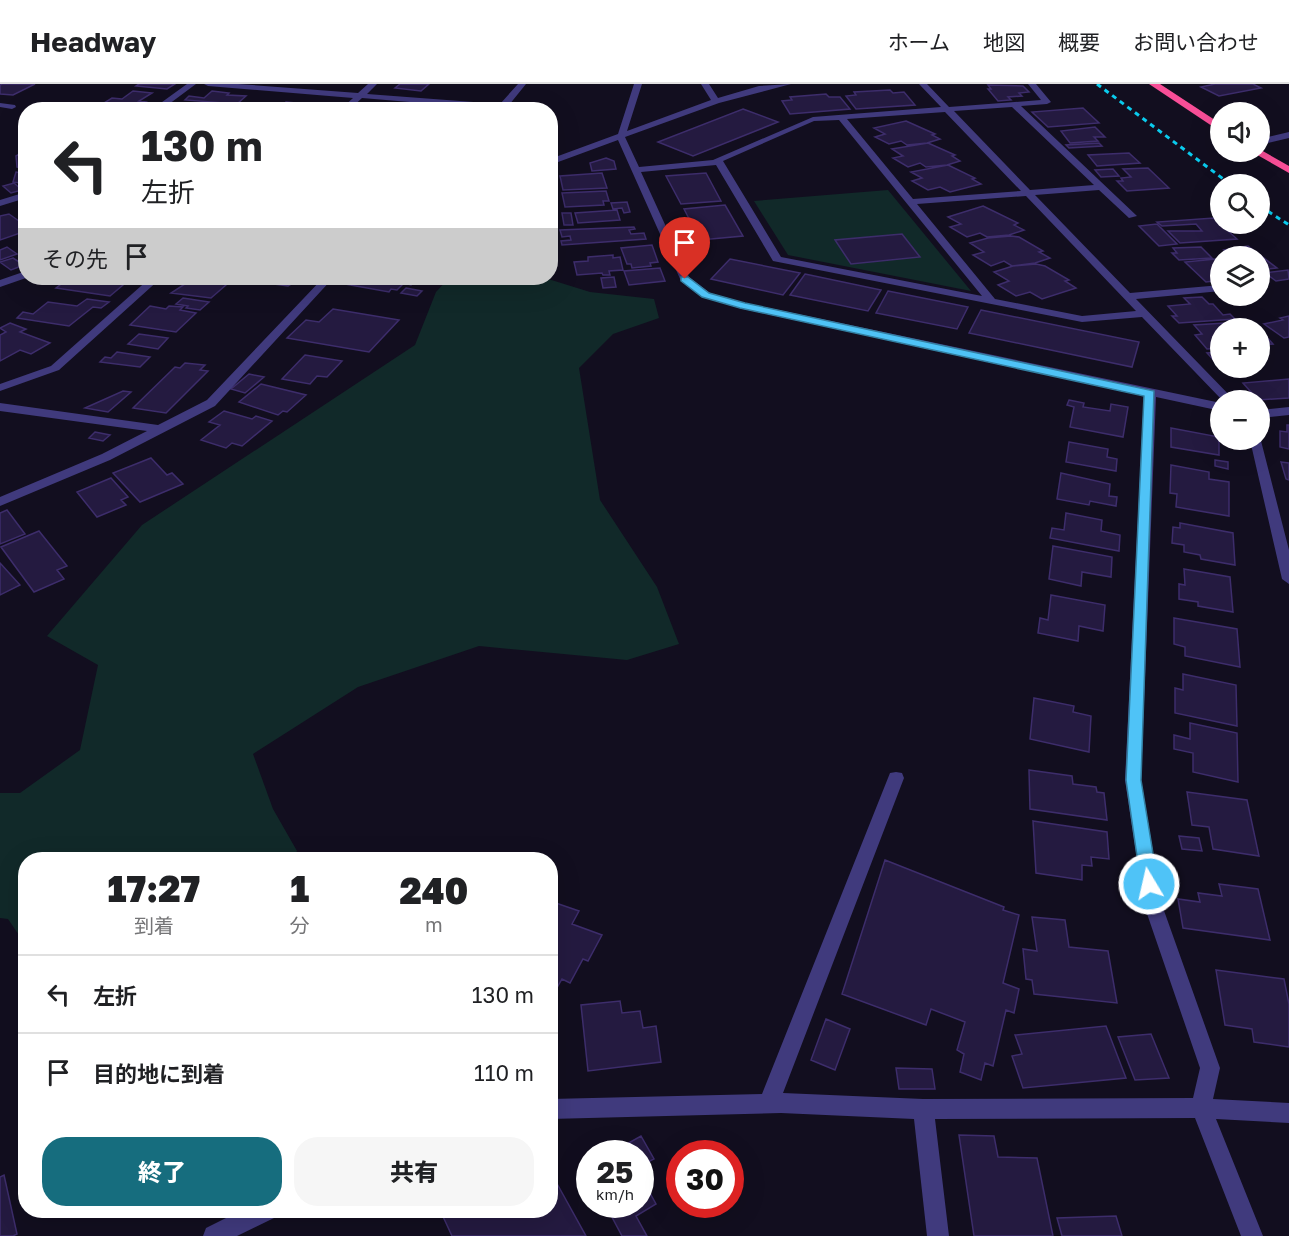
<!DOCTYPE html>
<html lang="ja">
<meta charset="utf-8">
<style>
:root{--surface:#fff;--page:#f6f6f6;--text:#202124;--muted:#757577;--line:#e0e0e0;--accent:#166d7e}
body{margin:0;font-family:"Golos Text","Noto Sans JP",sans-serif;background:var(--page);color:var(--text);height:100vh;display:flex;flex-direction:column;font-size:22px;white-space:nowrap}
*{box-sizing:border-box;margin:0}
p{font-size:20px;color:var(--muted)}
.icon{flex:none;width:33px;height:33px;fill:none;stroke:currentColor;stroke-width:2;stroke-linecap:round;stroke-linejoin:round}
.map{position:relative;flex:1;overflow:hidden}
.details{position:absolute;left:18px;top:768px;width:540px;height:366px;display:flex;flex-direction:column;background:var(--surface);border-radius:24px;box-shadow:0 6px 24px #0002}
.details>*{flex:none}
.guide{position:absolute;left:18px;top:18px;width:540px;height:183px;border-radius:24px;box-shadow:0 6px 24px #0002;background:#fff;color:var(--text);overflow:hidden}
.controls{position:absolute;left:1210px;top:18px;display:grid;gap:12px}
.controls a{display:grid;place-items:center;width:60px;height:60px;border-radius:50%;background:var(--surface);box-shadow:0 6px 24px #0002;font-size:30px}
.speed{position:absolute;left:576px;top:1056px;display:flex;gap:12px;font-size:30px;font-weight:700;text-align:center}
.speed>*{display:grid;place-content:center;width:78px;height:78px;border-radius:50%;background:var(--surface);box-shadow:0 6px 24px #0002;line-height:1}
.speed small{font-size:15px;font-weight:400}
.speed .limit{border:9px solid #d22;background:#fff;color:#111}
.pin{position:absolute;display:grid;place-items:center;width:51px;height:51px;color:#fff;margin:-62px -26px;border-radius:50% 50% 50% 0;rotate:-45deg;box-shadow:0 0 6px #0007}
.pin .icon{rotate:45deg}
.me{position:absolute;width:66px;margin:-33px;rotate:351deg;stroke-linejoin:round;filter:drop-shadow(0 0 4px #0008)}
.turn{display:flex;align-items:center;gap:21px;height:126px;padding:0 24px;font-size:27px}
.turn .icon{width:78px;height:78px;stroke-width:2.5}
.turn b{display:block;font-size:42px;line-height:51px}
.then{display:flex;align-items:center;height:57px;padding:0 24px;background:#0003;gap:12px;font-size:22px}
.eta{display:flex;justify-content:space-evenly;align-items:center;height:102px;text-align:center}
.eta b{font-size:36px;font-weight:800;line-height:42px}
.action{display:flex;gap:12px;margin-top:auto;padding:12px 24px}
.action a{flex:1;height:69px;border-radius:24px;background:var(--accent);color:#fff;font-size:24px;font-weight:800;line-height:69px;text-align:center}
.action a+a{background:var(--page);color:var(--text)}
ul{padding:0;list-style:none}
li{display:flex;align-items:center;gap:18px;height:78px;padding:0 24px;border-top:2px solid var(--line)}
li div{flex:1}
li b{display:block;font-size:22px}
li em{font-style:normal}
header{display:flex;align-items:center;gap:36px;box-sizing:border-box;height:84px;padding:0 30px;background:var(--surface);border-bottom:2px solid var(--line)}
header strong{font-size:28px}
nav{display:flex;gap:33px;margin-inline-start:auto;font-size:21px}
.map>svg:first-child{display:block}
</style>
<header>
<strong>Headway</strong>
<nav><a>ホーム</a><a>地図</a><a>概要</a><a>お問い合わせ</a></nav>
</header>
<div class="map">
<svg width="1289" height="1152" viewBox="0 0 1289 1152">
<rect width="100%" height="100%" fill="#120e1f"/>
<!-- green -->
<path fill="#112929" d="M888,106L971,207L788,171L754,117Z
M449,194H545L590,208L654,215L659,234L613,250L579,284L600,416L657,503L679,560L627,576L479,562L358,603L253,670L273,725L297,767L293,775L26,776L25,860L8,835L0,834V709H20L80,666L98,581L47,552L142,441L415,261L436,208Z"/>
<!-- building -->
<path fill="#241a40" stroke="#3d2d6b" stroke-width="1.5" d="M2,0H35L13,11L0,10V1Z
M139,0H175L167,5L136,2Z
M400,0H429L421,7L395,4Z
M1215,0H1253L1261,4L1219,12L1201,3Z
M988,1L1023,2L1029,8L1019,9L1022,12L1008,13L1011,16L998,17L988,5H991Z
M890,6L893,9L904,8L915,21L856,25L846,12L856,11L854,8Z
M133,7L152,9L139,17L146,18L139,23L104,19L112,14L122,15Z
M212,7L229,9L227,11L246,12L237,20L185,16L189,12L204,14Z
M826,10L829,13H840L850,25L790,30L782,17L792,16L790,13Z
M286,18L327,22L323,26H269L275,20L282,21Z
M91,20L113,23L109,25L111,26H82Z
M183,20L211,25L217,21L240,24L238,26L175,25Z
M1083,24L1099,39L1048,43L1032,28Z
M743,25L778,38L693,72L658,58Z
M906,37L935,50L932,51L940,55L927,59L907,61L901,57L889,60L875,53L885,50L874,44Z
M1095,43L1105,53H1094L1098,57L1070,59L1061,47Z
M928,59L955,71L952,72L960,77L947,81L926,83L920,79L908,83L893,74L903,72L892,65Z
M1099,59L1102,62L1069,64L1066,61Z
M23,68H26V84L17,83L16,72Z
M1129,69L1140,79L1097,82L1088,71Z
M606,74L614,77L616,85L592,87L590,79Z
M948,81L975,94L972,95L981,100L950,108L940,103L928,106L912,97L922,94L911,88Z
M1148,84L1169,104L1127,107L1117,97H1123L1121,94L1131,93L1123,85Z
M1113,85L1119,92L1101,93L1095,86Z
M16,88L26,90V100L13,98Z
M602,89L607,104L563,106L560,92Z
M706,89L721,117L681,120L666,92Z
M14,99L22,106L11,109L3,102Z
M606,107L609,117H603L604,121L565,123L562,109Z
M627,118L630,128L624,129L622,124L613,125L611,119Z
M725,121L743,152L700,156L684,125Z
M983,122L1018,139L1014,141L1024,146L1009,151L987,153L980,149L967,153L950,143L961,140L948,133Z
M617,126L620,136L578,139L575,129Z
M562,129H571L573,141H564Z
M9,130L19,137L26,135V147L0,156V132Z
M1214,134L1237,155L1180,159L1168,147H1202L1196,140L1162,142L1157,138Z
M1157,140L1177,160L1159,162L1139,142Z
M634,143L635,145L629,146L631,150L644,149L646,155L562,161L561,157L571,156L570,152L562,153L560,146Z
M902,150L920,173L851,180L835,156Z
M1011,152L1019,153L1043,167L1039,168L1050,174L1035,179L1012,182L1004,177L991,182L973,171L984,168L970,159L988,154Z
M652,161L658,178L650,179L651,182L632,184L631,180H627L621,164Z
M1248,162L1277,184L1260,186V172H1232L1224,166Z
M7,163L17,170L0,176V166Z
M1201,163L1212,174L1179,176L1172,169H1177L1173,164Z
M613,171V174L620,173L623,186L609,187L610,191H603L602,189L577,191L574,178L588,177V173Z
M13,174L24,181L11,186L0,178Z
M730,175L800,189L783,211L711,195Z
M1216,175L1221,180V196L1206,198L1185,178Z
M1036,180L1045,182L1069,196L1065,197L1076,204L1042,215L1030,208L1016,212L998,201L1009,197L994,188L1013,182Z
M660,184L665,197L629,201L624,187Z
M1288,186L1289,195L1276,197L1265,189Z
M805,190L881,206L868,227L790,211Z
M614,193L616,203L603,204L601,194Z
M69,194L113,197L117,194L130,195L110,212L56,204Z
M194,194H234L211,214L171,209Z
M257,194H301L288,202L253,197Z
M352,194H418L411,201L404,199L397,206L391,205L389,208L345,200Z
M406,204L422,207L417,212L401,209Z
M888,207L968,223L957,245L876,229Z
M1202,213L1209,220H1213L1223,231L1230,230L1235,235L1179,239L1172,232H1177L1168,222L1190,220L1184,214Z
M183,214L209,218L200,226L186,224L188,222L176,220Z
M87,215L109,218L101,224L93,223L69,242L17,234L23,228L33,230L48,218L77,222Z
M150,222L166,225L169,222L183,223L180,226L196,229L176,248L130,241Z
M333,225L399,236L369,268L287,254L306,236L319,238Z
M981,226L1139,258L1132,283L969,249Z
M1289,232V253L1284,254L1264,240L1283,236L1280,234Z
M1242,238L1248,244H1221V264L1207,265L1195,251L1202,250L1194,241Z
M10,239L26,245L20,248L50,259L31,270L20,266L0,277V251L6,248L0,244Z
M1262,248L1273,260L1260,261Z
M139,250L168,254L158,265L128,260Z
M117,268L150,273L140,283L100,278L105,273L111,274Z
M1221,268V283H1220L1207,269Z
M305,271L342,277L327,293L317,292L310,300L282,295Z
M185,279L205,281L200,286L208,287L166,329L133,324L175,283L180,284Z
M249,290L264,293L245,309L231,305Z
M1289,295V314L1258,316L1243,299Z
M261,300L306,311L287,328L283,327L278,331L239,318Z
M123,307L131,308L108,328L85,324Z
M1069,316L1084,319L1083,323L1110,327L1111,320L1128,323L1123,353L1070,343L1074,323L1067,321Z
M224,327L252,335L256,332L272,337L242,362L232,359L226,364L201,356L220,341L209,338Z
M1287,341H1289V365L1280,363V347L1287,348Z
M1171,344L1219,353V371L1171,363Z
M95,348L110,351L103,357L89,354Z
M1069,358L1108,365L1107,373L1117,375L1116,387L1066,378Z
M151,374L167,391L172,389L183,400L140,418L113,389Z
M1215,376L1228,378V385L1215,382Z
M1281,378L1289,379V396L1286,395Z
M1171,381L1209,388V395L1229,398V432L1176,423L1177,410L1170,409Z
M1061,389L1110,400L1109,412L1117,413L1116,422L1090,417L1089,421L1057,415Z
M111,394L128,413L121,416L126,421L97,433L77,408Z
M7,426L25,450L0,460V429Z
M1066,429L1102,436L1101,447L1120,451L1119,467L1050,454L1052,444L1064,446Z
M1180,439L1233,449L1235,481L1201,475L1200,471L1184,468V461L1172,459L1173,443L1180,444Z
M39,447L67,482L57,486L64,495L34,508L1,463Z
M1053,462L1112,473L1111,493L1082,488L1081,502L1049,495Z
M0,479L20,501L0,511Z
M1184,485L1230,493L1233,528L1198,522V518L1179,515V500L1185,501Z
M1051,511L1105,521L1103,547L1079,542L1078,557L1038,549L1040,534L1048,536Z
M1174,534L1237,545L1240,583L1185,572V563L1174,560Z
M1183,590L1236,601L1237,642L1175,629V604L1183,606Z
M1034,614L1074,622L1073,628L1091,632L1089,668L1030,655Z
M1190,639L1237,649L1238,698L1193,688V669L1174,665V651L1190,655Z
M1029,686L1072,692L1073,700L1096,703L1097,708L1104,709L1107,736L1030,725Z
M1187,708L1247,716L1259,772L1213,765L1209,743L1192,741Z
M1033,737L1107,748L1109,775L1091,773L1092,782L1082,781V796L1036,789Z
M1179,752L1199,754L1202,767L1182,765Z
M885,776L1004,823L1003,826L1019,831L1003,899L1019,905L1014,929L1006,926L993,982L985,979L981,996L960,988L964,970L957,966L965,938L931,925L926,941L842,910Z
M1219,800L1258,805L1270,856L1183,844L1178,815L1200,818L1198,809L1222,812Z
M550,817L579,827L572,840L602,851L588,877L583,875L570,899L562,895L550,916Z
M1032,833L1065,836L1069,863L1108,867L1117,919L1034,910L1032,896L1026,895L1023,865L1037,867Z
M1216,886L1284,895L1289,920V963L1254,958L1252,945L1225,941Z
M620,917L622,929L640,927L643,944L656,942L661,978L588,987L581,921Z
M826,935L850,945L835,986L811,976Z
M1106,942L1126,994L1023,1004L1012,972L1022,970L1015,951Z
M1151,950L1169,994L1135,996L1118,953Z
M896,984L932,985L935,1005H899Z
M959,1051L994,1052L998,1073L1037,1074L1053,1152H974Z
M641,1052L654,1075L640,1082V1070H609Z
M550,1087L586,1152H452L440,1126H550Z
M4,1091L17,1150L13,1152H0V1093Z
M640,1091L656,1120L636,1132L647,1152H622L605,1120H640Z
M1116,1132L1122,1152H1062L1057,1134Z"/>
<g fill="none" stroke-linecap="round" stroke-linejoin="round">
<!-- minor -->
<path fill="#403a7d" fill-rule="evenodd" d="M187,0H196L161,26H151Z
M204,0H238L358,9L368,0H377L367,10L500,20L518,0H526L505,26L362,14L349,26H340L353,14L208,2Z
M634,0H642L627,47L711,16L701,0H709L718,14L759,2L791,0L719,19L625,53L639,83L713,76L813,33L941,23L919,0H927L949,23L1041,16L1028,0H1036L1051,18L1047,20L1021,22L1137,132L1129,134L1099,106L1035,111L1130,209L1221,201V207L1136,215L1234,316H1222L1142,233L1082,238L773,177L716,81L641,88L689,193L710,209L745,219L1221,319V327L1156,313L1141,696L1162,821L1220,984L1213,1015L1289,1019V1039L1216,1035L1263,1152H1241L1195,1034L935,1035L949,1152H927L914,1035L781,1029L550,1035V1015L762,1010L888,694L890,689L896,688L902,689L904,694L783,1009L923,1015L1193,1014L1200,984L1144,821L1125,696L1144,310L743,225L702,213L681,197L618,56L550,81V75L618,50ZM1012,23L1094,101L1030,106L954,27ZM945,28L1021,107L913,115L847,35ZM839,36L982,212L781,173L723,77L814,37ZM1026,112L1136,227L1082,232L995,215L917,120Z
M0,19L15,21L16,23L12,25L0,23Z
M1289,48V54L1260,61V55Z
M26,108V114L0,122V116Z
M26,187V194L0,203V196Z
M150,194H161L59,286L0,307V300L51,282Z
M323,194H333L215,322L110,376L0,422V413L102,370L147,347L0,327V319L158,341L207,316Z
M1260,197L1267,198L1268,200L1260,203Z
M1289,323V331L1260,334V326Z
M1260,353L1289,466V500L1282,495L1250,356H1260Z
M242,1126H277L274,1134L237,1152H203L206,1144Z"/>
<!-- highway -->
<path fill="#f84e97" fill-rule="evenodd" d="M1149,0H1160L1221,40V48Z
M1261,66L1289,82V89L1252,68Z"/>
<!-- rail -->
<path stroke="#0acbed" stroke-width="3" stroke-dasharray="5 4.5" stroke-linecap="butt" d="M1097,0L1230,100
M1260,122L1289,141"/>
</g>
<!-- route -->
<path fill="#4fc3f7" stroke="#337fa1" stroke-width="1.5" d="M681,193H688L709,209L745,219L1154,307L1141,696L1158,800L1155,805L1149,807L1144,805L1141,800L1126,696L1144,312L740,224L702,213L681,197Z"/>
</svg>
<div class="controls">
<a><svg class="icon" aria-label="sound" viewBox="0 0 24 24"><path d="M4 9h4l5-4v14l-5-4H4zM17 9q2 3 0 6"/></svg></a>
<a><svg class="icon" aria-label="search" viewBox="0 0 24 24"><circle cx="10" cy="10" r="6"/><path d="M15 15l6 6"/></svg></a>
<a><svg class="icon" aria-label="layers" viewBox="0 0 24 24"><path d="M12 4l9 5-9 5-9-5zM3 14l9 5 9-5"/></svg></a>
<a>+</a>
<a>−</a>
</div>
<div class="speed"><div>25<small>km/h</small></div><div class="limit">30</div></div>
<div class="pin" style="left:685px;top:195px;background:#d93025"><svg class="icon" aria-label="arrive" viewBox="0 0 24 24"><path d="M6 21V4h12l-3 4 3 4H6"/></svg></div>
<svg class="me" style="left:1149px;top:800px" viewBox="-20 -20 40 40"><circle r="17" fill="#4fc3f7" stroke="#fff" stroke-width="3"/><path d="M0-11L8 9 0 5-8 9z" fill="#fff"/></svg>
<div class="guide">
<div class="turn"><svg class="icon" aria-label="left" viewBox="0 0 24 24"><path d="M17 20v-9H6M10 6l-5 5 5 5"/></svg><div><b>130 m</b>左折</div></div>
<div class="then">その先<svg class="icon" aria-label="arrive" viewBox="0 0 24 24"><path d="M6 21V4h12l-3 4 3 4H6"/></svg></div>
</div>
<section class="details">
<div class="eta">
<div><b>17:27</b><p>到着</p></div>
<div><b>1</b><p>分</p></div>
<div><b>240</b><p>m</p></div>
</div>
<ul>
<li><svg class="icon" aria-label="left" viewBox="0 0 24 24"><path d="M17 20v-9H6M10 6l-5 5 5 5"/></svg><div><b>左折</b></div><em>130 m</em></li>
<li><svg class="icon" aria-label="arrive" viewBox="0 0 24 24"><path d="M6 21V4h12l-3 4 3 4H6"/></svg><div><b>目的地に到着</b></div><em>110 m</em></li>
</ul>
<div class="action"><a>終了</a><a>共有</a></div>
</section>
</div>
